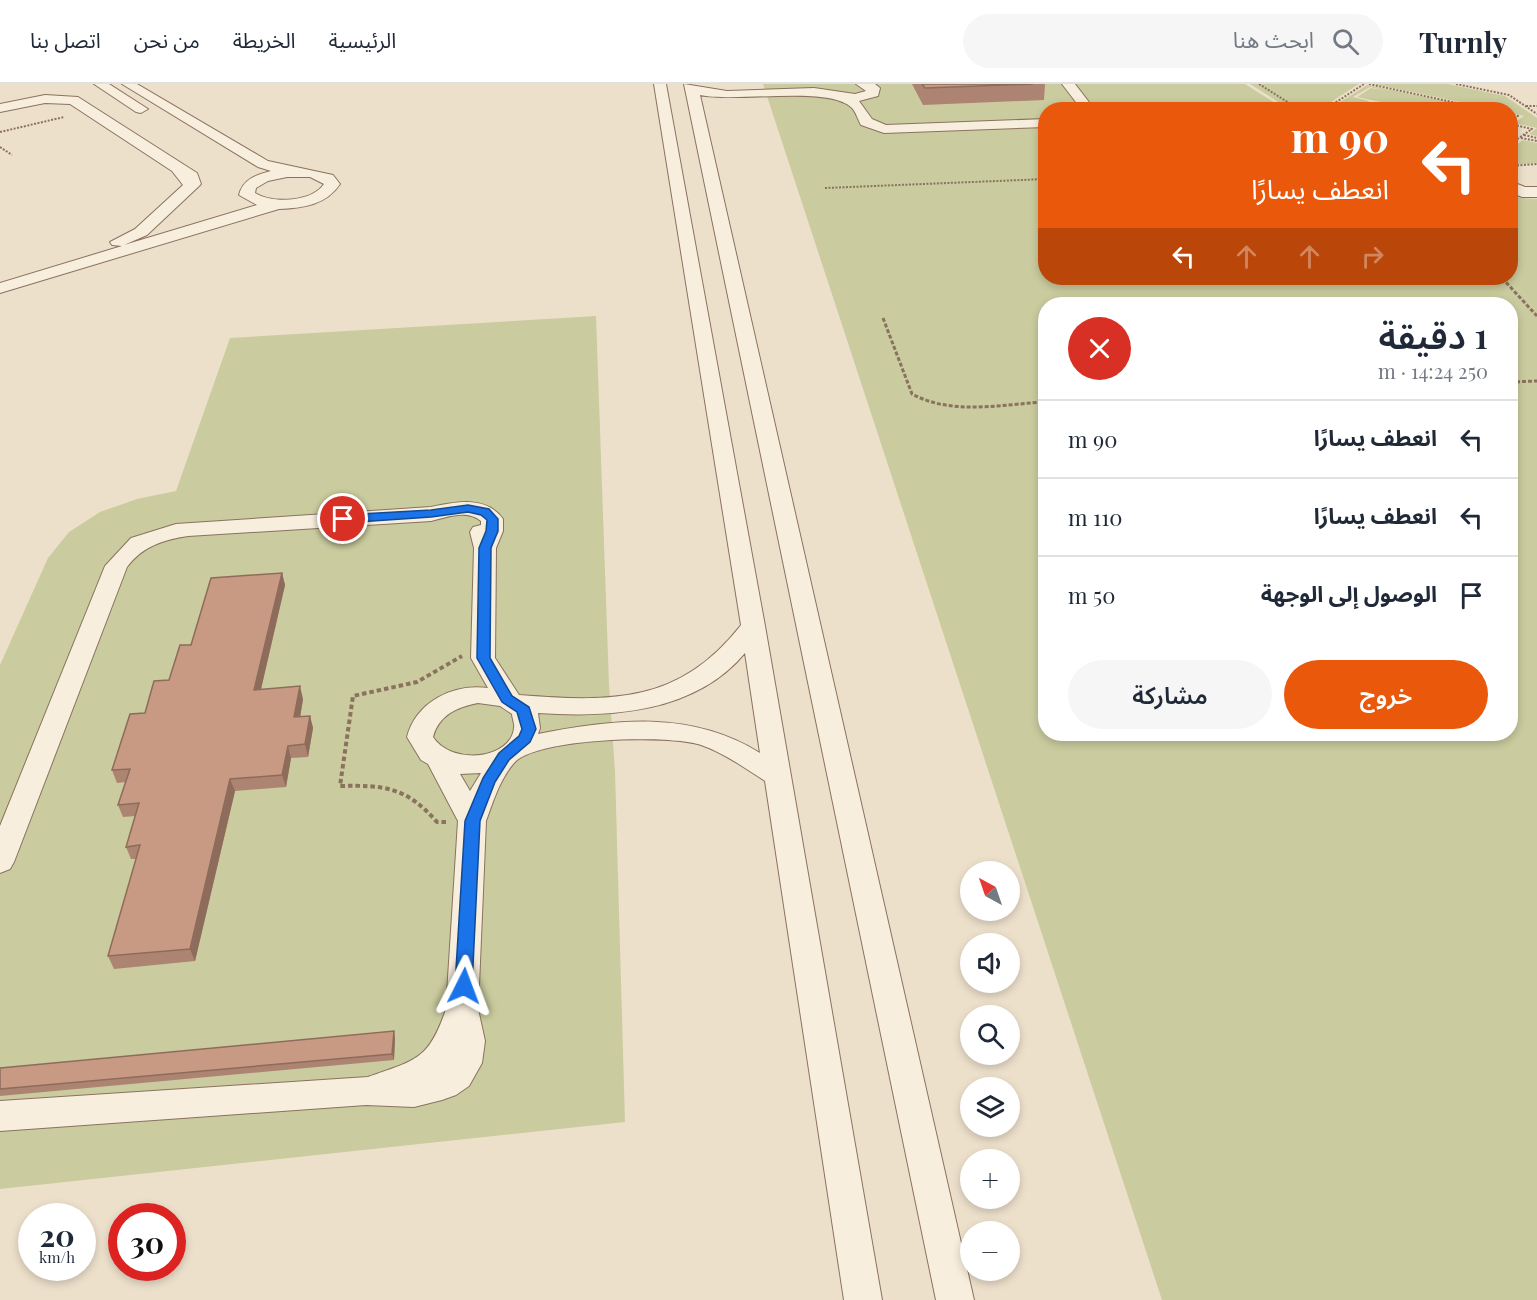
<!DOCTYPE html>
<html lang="ar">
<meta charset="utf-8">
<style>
:root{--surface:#fff;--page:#f6f6f7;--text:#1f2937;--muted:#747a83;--line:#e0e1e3;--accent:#ea580c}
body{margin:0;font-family:"Playfair Display","Noto Sans Arabic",serif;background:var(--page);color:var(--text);direction:rtl;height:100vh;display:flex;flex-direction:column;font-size:22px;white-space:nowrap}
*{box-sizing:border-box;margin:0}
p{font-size:20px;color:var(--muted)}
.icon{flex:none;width:33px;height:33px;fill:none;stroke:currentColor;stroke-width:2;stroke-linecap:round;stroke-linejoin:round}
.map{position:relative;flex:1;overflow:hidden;direction:ltr}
.drawer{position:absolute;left:1038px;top:213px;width:480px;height:444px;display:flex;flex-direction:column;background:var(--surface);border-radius:24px;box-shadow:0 3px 9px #0003;direction:rtl}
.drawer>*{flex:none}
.banner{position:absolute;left:1038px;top:18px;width:480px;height:183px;border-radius:24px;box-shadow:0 3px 9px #0003;direction:rtl;background:#ea580c;color:#fff;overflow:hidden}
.needle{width:39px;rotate:320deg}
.fabs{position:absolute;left:960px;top:777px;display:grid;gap:12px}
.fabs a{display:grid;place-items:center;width:60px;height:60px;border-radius:50%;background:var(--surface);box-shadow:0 3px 9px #0003;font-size:30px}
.speed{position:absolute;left:18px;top:1119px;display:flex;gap:12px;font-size:30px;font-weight:700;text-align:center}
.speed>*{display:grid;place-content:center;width:78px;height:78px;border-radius:50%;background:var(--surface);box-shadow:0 3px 9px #0003;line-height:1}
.speed small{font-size:15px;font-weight:400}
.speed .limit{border:9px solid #d22;background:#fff;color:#111}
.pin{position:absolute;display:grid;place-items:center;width:51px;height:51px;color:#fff;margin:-26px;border:3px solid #fff;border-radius:50%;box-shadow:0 2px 6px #0007}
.me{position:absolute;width:66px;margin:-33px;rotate:3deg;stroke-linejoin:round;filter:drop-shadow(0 0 4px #0008)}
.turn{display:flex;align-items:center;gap:21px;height:126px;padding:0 30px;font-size:27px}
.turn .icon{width:78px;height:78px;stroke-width:2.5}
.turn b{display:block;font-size:42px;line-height:51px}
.lanes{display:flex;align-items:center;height:57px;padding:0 30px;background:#0003;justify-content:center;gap:30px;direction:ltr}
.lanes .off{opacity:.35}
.round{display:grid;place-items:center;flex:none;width:63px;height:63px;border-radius:32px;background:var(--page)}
.headline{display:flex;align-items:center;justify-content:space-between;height:102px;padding:0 30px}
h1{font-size:36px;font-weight:600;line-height:45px}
.button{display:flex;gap:12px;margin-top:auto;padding:12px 30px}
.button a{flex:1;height:69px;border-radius:36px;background:var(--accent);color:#fff;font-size:24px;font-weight:600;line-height:69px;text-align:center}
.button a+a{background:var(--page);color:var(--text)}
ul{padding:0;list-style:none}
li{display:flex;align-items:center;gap:18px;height:78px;padding:0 30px;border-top:2px solid var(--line)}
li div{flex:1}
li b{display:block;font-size:22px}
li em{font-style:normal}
header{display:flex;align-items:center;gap:36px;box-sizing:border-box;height:84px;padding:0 30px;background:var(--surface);border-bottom:2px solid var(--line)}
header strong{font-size:28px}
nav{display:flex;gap:33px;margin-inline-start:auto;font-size:21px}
.search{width:420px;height:54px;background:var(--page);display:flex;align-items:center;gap:15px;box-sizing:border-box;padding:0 21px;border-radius:33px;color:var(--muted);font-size:22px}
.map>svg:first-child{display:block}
</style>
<header>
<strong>Turnly</strong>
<div class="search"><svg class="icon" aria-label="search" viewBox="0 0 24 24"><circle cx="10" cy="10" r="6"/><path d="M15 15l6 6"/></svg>ابحث هنا</div>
<nav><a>الرئيسية</a><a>الخريطة</a><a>من نحن</a><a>اتصل بنا</a></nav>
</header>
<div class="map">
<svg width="1537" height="1216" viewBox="0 0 1537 1216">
<rect width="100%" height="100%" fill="#ede0cb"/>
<!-- green -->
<path fill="#cacb9e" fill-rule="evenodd" d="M763,0H1245L1285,25L1046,26V194H1510L1511,107L1520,114L1537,115V1216H1162ZM1046,220H1510V650H1046Z
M1250,0H1359L1320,25L1291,26Z
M1373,0H1448L1505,12L1537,34V52L1529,50L1537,44L1514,39L1524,32L1511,29L1510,26L1495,25Z
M1367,1L1483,25H1415L1357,13L1371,4L1388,7L1370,3L1353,13L1369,17L1364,21L1386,25H1329Z
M1523,56L1537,59V79L1511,81V61L1515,62Z
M596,232L609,601L615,687L625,1038L0,1105V581L48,474L69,448L100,428L137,415L176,407L230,254Z"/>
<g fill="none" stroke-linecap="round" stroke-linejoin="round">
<defs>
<path id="minor" d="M94,0H109L148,25L141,29L136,28Z
M122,0H137L268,77L333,91L340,100C326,121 303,124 279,125L0,209V199L122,162L112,161L110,158L135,145L183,101L172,87L70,20L45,19L0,28V20L45,11L78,13L197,89L201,100L198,103L147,151L124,161L257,121L239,111C243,95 256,91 271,87L258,83ZM287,93H310L324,100C312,118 273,120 255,109L256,104L268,97Z
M654,0H666L765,542L882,1216H844L765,697C745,684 724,669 701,661C669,650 535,654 514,679C500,695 493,718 486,737L478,925L485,957L482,979L469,1002L456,1011L442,1016L414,1023L366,1021L0,1047V1017L368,993C416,976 429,976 446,925L458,737L428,680L421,676L407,653C416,618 453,599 488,604L471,574L474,464L470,448L473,443L481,441V437C467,425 447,433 431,437L188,452C163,456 143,462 127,483L14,778L10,785L0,789V742L105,482L131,454L176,440L431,423C455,418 486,411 503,435V447L496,464L495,574L519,611C612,618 679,620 741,541ZM745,569L760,669C691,626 615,635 538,650L540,644L538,629C610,634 695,629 745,569ZM478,619L500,622L512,630C512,634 515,640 514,644C511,675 452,682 433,653C439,631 457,623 478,619ZM481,689L470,707L460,690Z
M684,0L727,7L814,4L855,10L866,7L856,0H875L880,4L878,12L859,17L872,35L886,41L1046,35V43L884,49L861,41C858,36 856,28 852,24C829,1 737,19 700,11L974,1216H936Z
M1062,0H1075L1095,26H1082Z
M1510,97L1525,103H1537V113H1522L1510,108Z"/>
</defs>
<!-- minor casing -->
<use href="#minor" stroke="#8a725f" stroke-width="2"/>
<!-- path-far2 -->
<path stroke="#8a725f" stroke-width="2" stroke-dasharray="2 1.5" stroke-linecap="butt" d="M1259,0L1300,26
M1369,0L1489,26
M1456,0L1509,11L1537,30
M1526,22H1537
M1324,26L1364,0
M1510,30L1518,32L1510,38
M1510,40L1532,45L1510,60
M0,48L64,33
M1524,51L1537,54
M1521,54L1537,57
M0,63L12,71
M1510,82L1537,80
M825,104L1046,95"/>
<!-- path-far1 -->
<path stroke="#8a725f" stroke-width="3" stroke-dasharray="4 2" stroke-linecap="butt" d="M1502,194L1537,232
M883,234L912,310C953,332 1002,320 1046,318
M1510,298L1537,297"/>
<!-- path -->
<path stroke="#8a725f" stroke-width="4" stroke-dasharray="4.5 3" stroke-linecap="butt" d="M446,738H437C406,703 385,701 340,702L353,612L417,598L462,572"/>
<!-- minor -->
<use href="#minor" fill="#f8eede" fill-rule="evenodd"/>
</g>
<!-- wall -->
<path fill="#ad8471" d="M912,0H1045L1044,16L923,21Z
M282,489L285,501L261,605L303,615L300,633L310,632L313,644L308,673L291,674L286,703L235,707L195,877L114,885L108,872L136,775H131L126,763L135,732L123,733L118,721L126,698L117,699L112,686L145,629L169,596L191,561Z
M395,954L394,976L0,1012V984Z"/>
<!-- shaded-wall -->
<path fill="#8d6c5c" d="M282,489L285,501L258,618L254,606Z
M300,602L303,615L298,646L294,633Z
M310,632L313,644L308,673L305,660Z
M288,662L291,674L286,703L282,691Z
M230,695L235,707L195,877L190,865Z
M394,947L395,954L394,976L392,970Z"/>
<!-- building -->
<path fill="#c99a83" stroke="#8d6c5c" stroke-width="1.5" d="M922,0H1033L925,4Z
M282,489L254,606L300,602L294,633L310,632L305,660L288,662L282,691L230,695L190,865L108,872L140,761L126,763L139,719L118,721L130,685L112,686L130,630L145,629L154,597L169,596L180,561H191L211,494Z
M394,947L392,970L0,1005V984Z"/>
<!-- route -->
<path fill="#1a73e8" stroke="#114b97" stroke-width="1.5" d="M468,421L489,425L498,435V447L491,464L490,574L512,612L529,623L536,645L530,658L509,676L495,698L480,737L472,902L470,906H458L455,902L465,737L483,694L499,669L519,652L522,645L517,628L502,618L477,574L479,464L486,447L487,436L481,431L468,428L431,433L343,439L337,435L343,431L431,426Z"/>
</svg>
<div class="fabs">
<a><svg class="needle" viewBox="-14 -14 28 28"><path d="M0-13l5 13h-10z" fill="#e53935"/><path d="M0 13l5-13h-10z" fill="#747a83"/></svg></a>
<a><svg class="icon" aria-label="sound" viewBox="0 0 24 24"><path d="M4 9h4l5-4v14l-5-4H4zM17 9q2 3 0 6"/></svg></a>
<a><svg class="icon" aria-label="search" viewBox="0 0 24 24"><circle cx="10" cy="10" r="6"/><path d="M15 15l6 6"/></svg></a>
<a><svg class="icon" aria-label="layers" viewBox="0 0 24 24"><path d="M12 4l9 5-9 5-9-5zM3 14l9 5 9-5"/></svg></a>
<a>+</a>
<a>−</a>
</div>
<div class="speed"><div>20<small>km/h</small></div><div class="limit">30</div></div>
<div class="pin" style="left:343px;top:435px;background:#d93025"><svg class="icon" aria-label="arrive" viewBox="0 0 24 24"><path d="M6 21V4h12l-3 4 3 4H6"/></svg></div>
<svg class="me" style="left:464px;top:902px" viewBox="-20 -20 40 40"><path d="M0-17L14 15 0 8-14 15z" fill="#1a73e8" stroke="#fff" stroke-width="4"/></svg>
<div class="banner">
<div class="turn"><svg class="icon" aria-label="left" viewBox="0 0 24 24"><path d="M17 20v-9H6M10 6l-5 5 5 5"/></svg><div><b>90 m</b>انعطف يسارًا</div></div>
<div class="lanes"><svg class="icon" aria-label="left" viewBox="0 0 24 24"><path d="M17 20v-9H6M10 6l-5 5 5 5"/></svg><svg class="icon off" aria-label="ahead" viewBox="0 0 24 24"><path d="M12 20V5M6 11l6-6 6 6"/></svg><svg class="icon off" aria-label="ahead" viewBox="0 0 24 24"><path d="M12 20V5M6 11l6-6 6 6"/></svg><svg class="icon off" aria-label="right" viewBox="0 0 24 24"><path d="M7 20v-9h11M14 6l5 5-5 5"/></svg></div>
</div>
<section class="drawer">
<div class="headline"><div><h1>1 دقيقة</h1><p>250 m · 14:24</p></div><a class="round" style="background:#d93025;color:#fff"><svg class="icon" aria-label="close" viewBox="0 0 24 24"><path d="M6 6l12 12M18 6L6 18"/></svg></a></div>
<ul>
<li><svg class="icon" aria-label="left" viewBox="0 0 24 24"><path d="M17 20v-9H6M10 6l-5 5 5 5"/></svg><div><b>انعطف يسارًا</b></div><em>90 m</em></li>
<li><svg class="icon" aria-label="left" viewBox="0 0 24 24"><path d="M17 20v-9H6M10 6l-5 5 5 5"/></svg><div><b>انعطف يسارًا</b></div><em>110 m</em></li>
<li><svg class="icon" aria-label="arrive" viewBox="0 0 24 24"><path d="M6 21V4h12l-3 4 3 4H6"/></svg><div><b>الوصول إلى الوجهة</b></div><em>50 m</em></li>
</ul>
<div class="button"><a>خروج</a><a>مشاركة</a></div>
</section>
</div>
